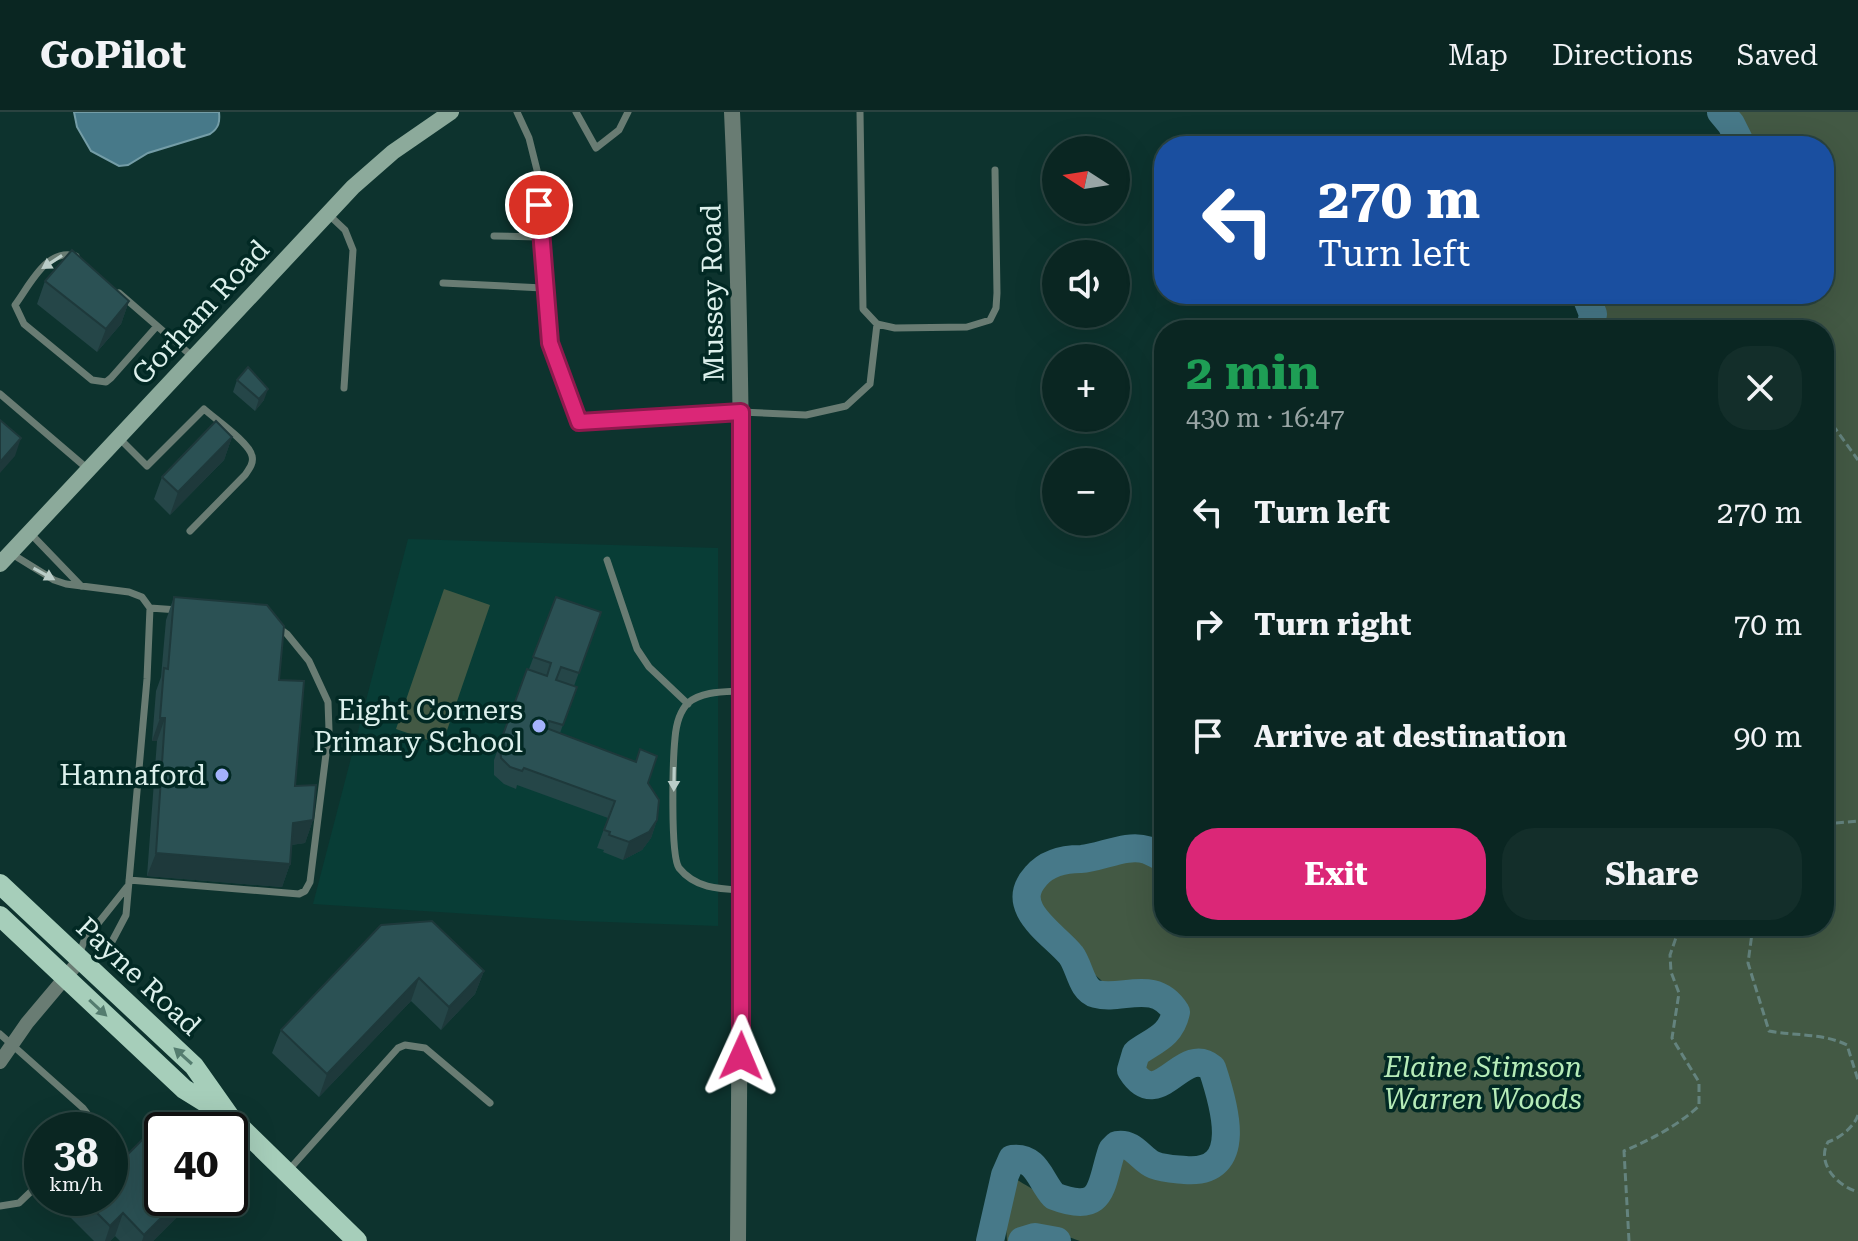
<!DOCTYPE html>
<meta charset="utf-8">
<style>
:root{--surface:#0a2622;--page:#132e2a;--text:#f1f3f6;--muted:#99a5a5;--line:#2a4340;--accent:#db2777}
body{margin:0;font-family:"Roboto Serif",serif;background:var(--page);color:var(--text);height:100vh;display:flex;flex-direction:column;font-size:30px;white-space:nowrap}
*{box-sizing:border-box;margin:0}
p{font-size:26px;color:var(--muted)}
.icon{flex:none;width:44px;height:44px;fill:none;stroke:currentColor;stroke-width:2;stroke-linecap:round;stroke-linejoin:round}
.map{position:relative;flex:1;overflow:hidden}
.panel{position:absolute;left:1154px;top:208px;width:680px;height:616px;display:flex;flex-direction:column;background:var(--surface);border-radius:32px;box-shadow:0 8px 32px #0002,0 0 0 2px var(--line)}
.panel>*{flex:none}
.guide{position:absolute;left:1154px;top:24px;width:680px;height:168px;border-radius:32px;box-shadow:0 8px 32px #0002,0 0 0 2px var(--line);background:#1a4fa0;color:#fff;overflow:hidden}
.needle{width:52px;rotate:282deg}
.fabs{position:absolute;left:1042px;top:24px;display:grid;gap:16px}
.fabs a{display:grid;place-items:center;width:88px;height:88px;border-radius:50%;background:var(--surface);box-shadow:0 8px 32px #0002,0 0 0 2px var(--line);font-size:40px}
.speed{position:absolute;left:24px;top:1000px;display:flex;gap:16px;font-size:40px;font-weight:700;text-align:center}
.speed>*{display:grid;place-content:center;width:104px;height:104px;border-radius:50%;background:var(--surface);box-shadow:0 8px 32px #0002,0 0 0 2px var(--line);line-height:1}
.speed small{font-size:20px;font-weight:400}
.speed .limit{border:4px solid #111;border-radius:12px;background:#fff;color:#111}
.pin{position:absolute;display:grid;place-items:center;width:68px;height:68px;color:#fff;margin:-34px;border:4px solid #fff;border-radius:50%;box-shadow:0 2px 8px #0007}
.me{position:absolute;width:88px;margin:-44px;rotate:1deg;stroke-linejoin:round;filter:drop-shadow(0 0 6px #0008)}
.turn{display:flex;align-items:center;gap:28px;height:168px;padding:0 32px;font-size:36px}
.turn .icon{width:104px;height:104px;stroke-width:2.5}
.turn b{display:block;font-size:56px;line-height:68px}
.round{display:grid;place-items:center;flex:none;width:84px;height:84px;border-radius:32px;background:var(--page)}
.head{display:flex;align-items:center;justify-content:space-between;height:136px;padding:0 32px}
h1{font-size:48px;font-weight:700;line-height:60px;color:#1e9e55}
.button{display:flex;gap:16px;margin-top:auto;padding:16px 32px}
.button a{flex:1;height:92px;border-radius:32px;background:var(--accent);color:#fff;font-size:32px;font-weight:700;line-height:92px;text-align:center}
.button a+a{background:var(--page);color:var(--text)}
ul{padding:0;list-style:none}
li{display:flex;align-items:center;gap:24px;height:112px;padding:0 32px}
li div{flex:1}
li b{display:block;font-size:30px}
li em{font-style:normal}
header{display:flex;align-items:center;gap:48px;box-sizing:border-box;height:112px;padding:0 40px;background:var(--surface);border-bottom:2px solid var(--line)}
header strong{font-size:38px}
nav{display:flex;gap:44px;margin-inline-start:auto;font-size:28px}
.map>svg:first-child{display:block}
</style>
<header>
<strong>GoPilot</strong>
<nav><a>Map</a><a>Directions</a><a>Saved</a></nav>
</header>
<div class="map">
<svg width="1858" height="1129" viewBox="0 0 1858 1129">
<rect width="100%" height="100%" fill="#0d332e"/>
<!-- built -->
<path fill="#083d36" d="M408,427L718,436V814L580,809L313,792Z"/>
<!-- green -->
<path fill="#435944" d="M1736,0H1858V1129H1080C1064,1123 1042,1117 1025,1123C1017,1126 1016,1129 1007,1129L1006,1115L1011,1088L1008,1069L1012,1065C1040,1080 1081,1115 1107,1077C1115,1067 1112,1052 1121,1042L1127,1039C1140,1052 1153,1059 1170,1064C1195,1069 1224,1063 1230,1035C1233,1025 1230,1013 1229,1004C1228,979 1227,965 1212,945L1181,950L1153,961H1145L1136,953C1147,932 1174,923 1182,899L1178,886L1154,874L1110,876L1094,862L1069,824L1037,795C1031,775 1046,759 1065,755C1077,752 1090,755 1103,754C1128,751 1136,744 1164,747V814H1824V218H1588L1590,182H1824V34H1749Z
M444,477L490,493L442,633L396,617Z"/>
<!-- water -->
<path fill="#477989" stroke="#749da7" stroke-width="2" d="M74,0H219C220,10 219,16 210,22L148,41L128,53L119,54L91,39L77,15Z"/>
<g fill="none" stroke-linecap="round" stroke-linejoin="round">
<!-- river -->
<path stroke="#477989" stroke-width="28" d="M1721,0L1731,12L1742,34
M1585,182L1593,202L1590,218
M990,1129L1005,1063L1012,1047C1037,1044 1040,1069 1054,1084C1105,1104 1100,1073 1112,1038L1117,1033C1134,1030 1141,1048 1154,1053C1164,1057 1175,1057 1185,1058C1246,1063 1224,992 1212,956C1182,931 1159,1003 1131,958L1136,941C1154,928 1171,924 1176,900C1154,866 1123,889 1096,882C1081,878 1080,855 1071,843C1053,821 1007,796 1036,764C1047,751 1065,747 1081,747C1101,746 1127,731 1147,738C1153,740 1158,744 1164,745
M1022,1129L1035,1125L1057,1129"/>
<!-- path -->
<path stroke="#64837e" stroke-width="3" stroke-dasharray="8 4" stroke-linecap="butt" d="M1824,305L1829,308L1858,348
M1824,712L1858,709
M1753,814L1748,851L1769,919C1796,924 1823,921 1847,933L1858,968
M1858,1003C1854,1015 1840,1026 1828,1030C1816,1051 1837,1074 1858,1080
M1629,1129L1624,1039C1652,1027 1677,1014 1699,994V970L1672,926L1679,881L1671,860L1670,843L1680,814"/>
<!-- service -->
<path stroke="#697c73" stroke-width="7" d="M517,0L529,26L538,62L539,125L550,231L579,310L741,300L806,303L846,294L870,272L877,212
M576,0L596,36L619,18L628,0
M860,0L863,197L877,212L895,216L967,215L990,208L996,196L997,181L995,58
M329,103L345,118L353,138L344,276
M494,124L539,125
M76,144C47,135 30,173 15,193L24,212L92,268L106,270L111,266L157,214
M443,171L543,176
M119,181L193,245
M0,282L89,358
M119,326L147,354L204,297C215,307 250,331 252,344C254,351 249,357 245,363L190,419
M30,421L81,474
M12,442L54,468L66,472L129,480L142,485L150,496L147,567L126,803L107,839L100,846L85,848
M607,448L637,537L649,555L688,592
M150,496L178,498
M129,768L299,782L305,779L310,770L329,618L328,590L309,549L287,522L276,514
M741,778C718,777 695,776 679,756C670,743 673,646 675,626C676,614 679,600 688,591C702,579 724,580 742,579
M80,841L84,829L127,775
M0,922L83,996L89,1004L90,1018
M287,1060L398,936L405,933L425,936L490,991
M0,1094L19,1091L42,1069"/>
<!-- minor -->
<path stroke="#697c73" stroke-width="14" d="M0,950L27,911L80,848"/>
<!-- tertiary -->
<path stroke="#697c73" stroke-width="16" d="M732,0C741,193 742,386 742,580C742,763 741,946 738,1129"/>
<!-- secondary -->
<path stroke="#8caa9b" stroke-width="16" d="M0,452L353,75L393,40L451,0"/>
<!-- primary -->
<path stroke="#a6ceba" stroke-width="20" d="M0,772L194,954L230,1005L357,1129
M0,804L184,977L226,1003"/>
</g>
<!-- wall -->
<path fill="#254648" d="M45,169L129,189L121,212L97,240L37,192Z
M237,268L264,288L255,299L233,280Z
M232,325L224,348L170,403L154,387L162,365Z
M174,485L279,568L295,674L313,708L305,731L291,733L290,752L282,775L147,764L157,629H152L156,579L161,565L166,508Z
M556,485L601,500L574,574L577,575L560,621L648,671L657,708L651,726L642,738L623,748L603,740L604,738L597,736L608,706L517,673L516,677L504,672L494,663V648L527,557H529Z
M381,813L484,859L475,882L441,918L411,889L319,985L272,941L281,918Z
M123,1047L182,1100L153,1129H120L115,1124L110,1129H94L60,1095L64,1086H110Z"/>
<!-- shaded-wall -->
<path fill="#1e393b" d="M129,189L121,212L97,240L106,217Z
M268,277L264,288L255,299L259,287Z
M232,325L224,348L170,403L178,380Z
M21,326L15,344L0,361V350Z
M160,606H165L157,629H152Z
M313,708L305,731L284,734L293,711Z
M657,708L651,726L642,738L623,748L629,730Z
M156,741L290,752L282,775L147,764Z
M484,859L475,882L441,918L449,895Z
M419,866L411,889L319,985L327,962Z
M181,1086H187L182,1100L153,1129H142L144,1123Z
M123,1101L115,1124L110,1129H105L110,1114Z"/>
<!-- building -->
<path fill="#2b5154" stroke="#1e393b" stroke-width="2" d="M72,138L129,189L106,217L45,169Z
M248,255L268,277L259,287L237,268Z
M0,308L21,326L0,350Z
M216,309L232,325L178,380L162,365Z
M174,485L267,493L284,514L279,568L304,569L295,674L316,673L313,708L293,711L290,752L156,741L165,606H160L164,556L168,557Z
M556,485L601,500L579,561L561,555L556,568L577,575L563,613L549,609L546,616L636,650L640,637L657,644L648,671L659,688L657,708L649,720L629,730L609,723L610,720L604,718L615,689L524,656L522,659L510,655L501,646L500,631L527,557L547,564L551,551L533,545Z
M432,809L484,859L449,895L419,866L327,962L281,918L381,813Z
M142,1028L162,1048V1086H181L144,1123L123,1101L110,1114L82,1086H110V1034L123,1047Z"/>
<!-- one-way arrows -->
<defs><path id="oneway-solid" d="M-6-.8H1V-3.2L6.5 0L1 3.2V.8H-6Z" transform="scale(2)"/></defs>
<g fill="#bacdc8">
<use href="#oneway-solid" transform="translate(52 150) rotate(147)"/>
<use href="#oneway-solid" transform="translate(44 462) rotate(29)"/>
<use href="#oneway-solid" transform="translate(674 667) rotate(91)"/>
</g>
<g fill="#547c6f">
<use href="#oneway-solid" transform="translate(98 896) rotate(43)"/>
<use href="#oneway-solid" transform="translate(183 944) rotate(-138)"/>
</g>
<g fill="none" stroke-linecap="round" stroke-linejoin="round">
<defs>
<path id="route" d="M539,93L550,231L579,310L741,300V944"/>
</defs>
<!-- route casing -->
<use href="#route" stroke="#8e194d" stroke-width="20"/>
<!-- route -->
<use href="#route" stroke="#db2777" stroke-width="14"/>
</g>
<!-- markers -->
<g fill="#a4b2fc" stroke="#022924" stroke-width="3">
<circle cx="539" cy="614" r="8"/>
<circle cx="222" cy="663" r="8"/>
</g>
<g text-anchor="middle" stroke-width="7" stroke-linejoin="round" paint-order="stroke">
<!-- street labels -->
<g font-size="28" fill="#dcf0ec" stroke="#022924">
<text transform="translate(712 181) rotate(-91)" y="10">Mussey Road</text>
<text transform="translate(200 200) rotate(-47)" y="10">Gorham Road</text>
<text transform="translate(139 864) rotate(43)" y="10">Payne Road</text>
</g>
<!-- poi labels -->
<g font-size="28" fill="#dcf0ec" stroke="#022924" text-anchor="end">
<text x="523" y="608">Eight Corners<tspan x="523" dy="32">Primary School</tspan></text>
<text x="206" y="673">Hannaford</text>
</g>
<!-- park labels -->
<g font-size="28" font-style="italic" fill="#b6ecb8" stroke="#022924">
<text x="1483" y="965">Elaine Stimson<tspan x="1483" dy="32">Warren Woods</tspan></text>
</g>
</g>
</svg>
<div class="fabs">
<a><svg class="needle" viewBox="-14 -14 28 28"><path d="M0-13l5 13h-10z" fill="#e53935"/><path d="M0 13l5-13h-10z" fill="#99a5a5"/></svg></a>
<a><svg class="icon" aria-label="sound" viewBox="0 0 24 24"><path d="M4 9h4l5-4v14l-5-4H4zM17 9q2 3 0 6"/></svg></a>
<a>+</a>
<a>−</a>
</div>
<div class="speed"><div>38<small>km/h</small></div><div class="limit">40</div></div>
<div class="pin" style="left:539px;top:93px;background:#d93025"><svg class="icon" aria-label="arrive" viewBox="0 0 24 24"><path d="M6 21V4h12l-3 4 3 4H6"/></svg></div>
<svg class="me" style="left:741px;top:944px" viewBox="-20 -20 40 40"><path d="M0-17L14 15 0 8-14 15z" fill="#db2777" stroke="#fff" stroke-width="4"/></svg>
<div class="guide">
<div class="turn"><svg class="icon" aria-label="left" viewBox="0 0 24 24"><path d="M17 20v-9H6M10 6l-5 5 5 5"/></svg><div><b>270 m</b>Turn left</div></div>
</div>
<section class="panel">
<div class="head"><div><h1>2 min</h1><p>430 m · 16:47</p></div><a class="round"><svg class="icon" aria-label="close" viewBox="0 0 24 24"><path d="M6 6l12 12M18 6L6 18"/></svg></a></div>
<ul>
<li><svg class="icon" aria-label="left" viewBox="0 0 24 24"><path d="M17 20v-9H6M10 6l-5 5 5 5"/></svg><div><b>Turn left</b></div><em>270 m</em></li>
<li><svg class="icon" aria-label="right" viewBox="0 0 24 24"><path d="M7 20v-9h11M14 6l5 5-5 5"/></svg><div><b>Turn right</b></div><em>70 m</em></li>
<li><svg class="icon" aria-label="arrive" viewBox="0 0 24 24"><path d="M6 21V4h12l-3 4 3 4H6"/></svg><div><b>Arrive at destination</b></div><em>90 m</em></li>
</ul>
<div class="button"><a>Exit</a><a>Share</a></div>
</section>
</div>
